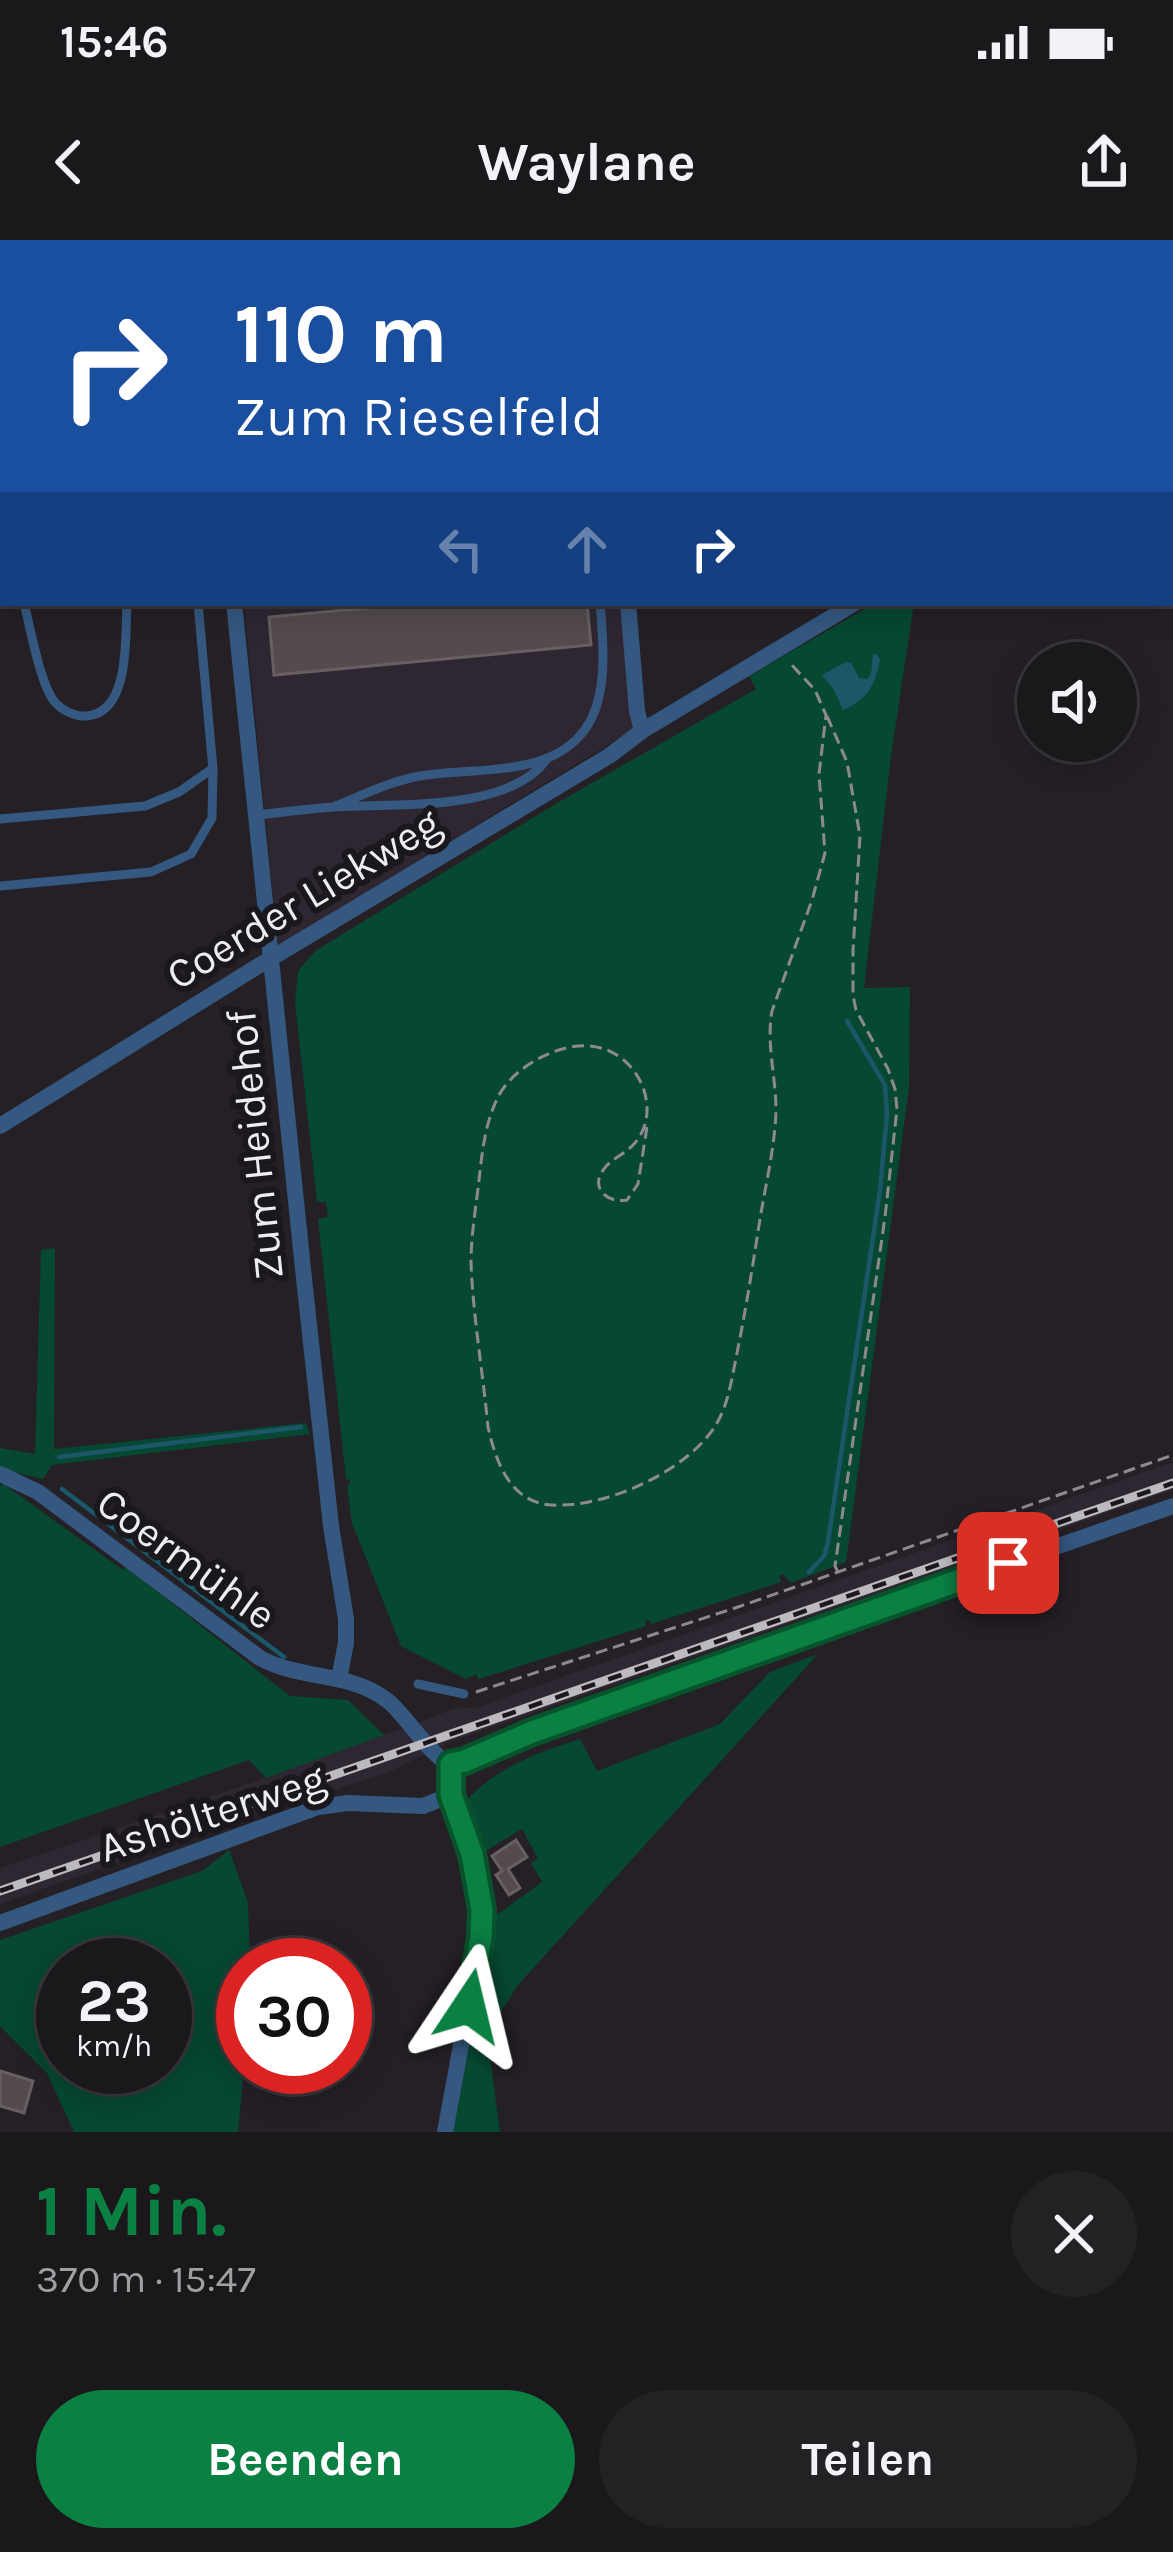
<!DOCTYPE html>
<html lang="de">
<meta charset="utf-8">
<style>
:root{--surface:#1b181c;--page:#242125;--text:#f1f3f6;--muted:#a0a0a3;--line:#39373b;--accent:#0b8043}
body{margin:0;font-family:Karla,sans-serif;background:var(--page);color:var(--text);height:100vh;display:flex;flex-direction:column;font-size:45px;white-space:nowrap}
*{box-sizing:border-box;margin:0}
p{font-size:39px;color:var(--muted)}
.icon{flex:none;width:66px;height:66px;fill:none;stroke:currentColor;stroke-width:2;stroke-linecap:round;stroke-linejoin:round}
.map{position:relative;height:1892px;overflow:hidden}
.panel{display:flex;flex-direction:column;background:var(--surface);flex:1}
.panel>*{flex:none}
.top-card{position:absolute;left:0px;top:0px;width:1173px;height:366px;box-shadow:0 6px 30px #0003,0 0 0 3px var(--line);background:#1a4fa0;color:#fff;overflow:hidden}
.fabs{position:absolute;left:1017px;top:402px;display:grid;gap:24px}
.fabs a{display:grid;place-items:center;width:120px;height:120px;border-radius:50%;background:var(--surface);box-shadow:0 6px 30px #0003,0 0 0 3px var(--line);font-size:60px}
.speed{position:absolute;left:36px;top:1698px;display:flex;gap:24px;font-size:60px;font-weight:700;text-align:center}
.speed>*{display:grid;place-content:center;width:156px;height:156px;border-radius:50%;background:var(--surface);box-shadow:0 6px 30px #0003,0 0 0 3px var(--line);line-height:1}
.speed small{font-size:30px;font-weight:400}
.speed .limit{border:18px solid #d22;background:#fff;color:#111}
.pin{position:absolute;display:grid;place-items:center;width:102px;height:102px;color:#fff;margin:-51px;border-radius:24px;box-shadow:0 6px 18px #0006}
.me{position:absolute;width:132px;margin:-66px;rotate:10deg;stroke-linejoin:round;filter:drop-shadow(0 0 9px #0008)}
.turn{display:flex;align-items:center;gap:42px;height:252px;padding:0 36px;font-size:54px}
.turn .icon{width:156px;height:156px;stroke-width:2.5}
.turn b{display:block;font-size:84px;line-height:102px}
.lanes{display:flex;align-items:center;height:114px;padding:0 36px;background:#0003;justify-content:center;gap:60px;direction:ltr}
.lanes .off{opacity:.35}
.round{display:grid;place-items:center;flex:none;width:126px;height:126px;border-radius:63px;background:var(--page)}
.summary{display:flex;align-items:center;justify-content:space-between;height:204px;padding:0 36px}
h1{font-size:72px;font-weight:700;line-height:90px;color:var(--accent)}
.action{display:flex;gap:24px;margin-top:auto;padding:24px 36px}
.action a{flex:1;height:138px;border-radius:72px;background:var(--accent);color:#fff;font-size:48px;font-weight:700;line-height:138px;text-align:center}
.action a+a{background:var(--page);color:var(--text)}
.status{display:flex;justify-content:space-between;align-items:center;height:84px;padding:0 60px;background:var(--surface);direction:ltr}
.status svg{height:33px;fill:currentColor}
header{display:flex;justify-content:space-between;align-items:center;height:156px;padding:0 36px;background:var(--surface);font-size:54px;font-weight:700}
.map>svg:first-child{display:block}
</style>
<div class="status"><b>15:46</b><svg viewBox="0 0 49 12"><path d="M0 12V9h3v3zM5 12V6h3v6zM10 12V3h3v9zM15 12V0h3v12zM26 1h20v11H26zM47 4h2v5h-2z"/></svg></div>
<header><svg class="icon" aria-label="back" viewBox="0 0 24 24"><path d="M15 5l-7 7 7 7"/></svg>Waylane<svg class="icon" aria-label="share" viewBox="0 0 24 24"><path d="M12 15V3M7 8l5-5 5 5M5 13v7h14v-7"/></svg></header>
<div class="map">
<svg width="1173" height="1892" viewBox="0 0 1173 1892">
<rect width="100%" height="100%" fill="#242026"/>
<!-- built -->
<path fill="#2e2732" d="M244,363H622L634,489L278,706Z
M1173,1222V1250L452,1501L387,1533L234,1582L0,1664V1628L265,1538L459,1467L475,1468Z"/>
<!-- green -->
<path fill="#064832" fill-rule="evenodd" d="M875,363H914L891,516L864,748L910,747L909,847L846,1322L791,1343L783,1334L779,1336L781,1342L651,1384L650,1380L645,1381L646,1386L479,1439L476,1434L466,1439L401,1406L352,1283L347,1245L350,1244V1240L346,1239L318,979L328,977L326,962H317L295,762L298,731L315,711L557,563L756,449L749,436Z
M55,1008L54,1209L306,1183L310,1194L52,1225L43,1239L0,1229V1208L35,1214L41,1010Z
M0,1245H5L123,1330L126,1327L290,1456L348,1460L384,1495L266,1538L249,1520L0,1607Z
M818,1414L518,1745L487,1793L500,1892H450L472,1766L490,1680L542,1642L531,1623L538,1619L522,1589L479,1615L465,1579L466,1561C497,1527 537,1513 580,1499L597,1531L720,1484L770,1432Z
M229,1610L248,1662L250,1725H243L244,1827L238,1892H74L47,1833L0,1786V1700L202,1631ZM63,1725H165V1827H63Z"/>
<!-- water -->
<path fill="#1a5869" d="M876,414L880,419C875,445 868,459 843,470L834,450L822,435L846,422L851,423L859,438L867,439L871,434L873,415Z"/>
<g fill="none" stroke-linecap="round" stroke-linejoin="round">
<!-- stream -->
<path stroke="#1a5869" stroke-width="4.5" d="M1170,199H1173
M59,1217L301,1187
M62,1249L284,1417
M809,1332L824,1316L828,1302L880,950L887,874L885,845L847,781"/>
</g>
<!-- building -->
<path fill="#534b4e" stroke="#675f62" stroke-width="3" d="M421,363H587L591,405L274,435L269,377Z
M516,1600L527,1617L508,1629L520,1648L509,1655L496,1635L502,1631L492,1616Z
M0,1831L33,1841L24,1873L0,1866Z"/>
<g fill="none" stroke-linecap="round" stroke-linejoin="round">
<!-- path -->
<path stroke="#8d8a8f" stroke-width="3" stroke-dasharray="12 6" stroke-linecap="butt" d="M1170,212H1173
M827,476L847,522L860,596L853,711V755L856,770L888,829L895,849L897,869L885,977L835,1326L838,1332
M647,887L638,944L627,960C608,964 589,948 604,929C611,919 623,915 632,906C655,884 650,846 628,824C615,811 597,804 578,806C547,809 510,831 497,859C485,884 482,913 479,940C476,967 471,995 471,1022C473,1077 483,1133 488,1187C496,1222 510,1263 552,1265C606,1268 689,1231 717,1183C729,1162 732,1137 737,1113C746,1069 753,1024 760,979C766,943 775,906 776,870C776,837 766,804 772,771L812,660L825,613L819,534L826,475L815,450L789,422
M476,1452L735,1368L1173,1215"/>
<!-- service -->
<path stroke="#355880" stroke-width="9" d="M162,0V3
M533,0L534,3
M0,266L3,278
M24,363C30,387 40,443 54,461C61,470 75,477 87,476C131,472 125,395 127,363
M333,567C361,556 390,541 420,536C451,531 482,532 513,527C610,513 607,441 600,363
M258,575C283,572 308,569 333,567C392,563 507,573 546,520
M0,579L145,566L179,552L212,529
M0,646L151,632L191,614L212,578L213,529L198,363
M418,1444L464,1454"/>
<!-- minor -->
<path stroke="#355880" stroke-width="16" d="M194,0V3
M597,0V3
M1130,3L1132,0
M234,363L305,1048L331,1286L346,1379V1403L339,1439
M628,363L637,471L642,491
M0,886L255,728L609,516L642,491L855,363
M0,1234L38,1252L260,1418C302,1441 351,1431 388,1461C405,1474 435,1523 452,1524C471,1524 509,1502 528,1494C550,1484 573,1477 596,1469C788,1400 980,1333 1173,1266
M0,1683L318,1567L348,1563L423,1566L451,1555
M445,1892L476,1724L482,1670L472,1614L451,1555V1524"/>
<defs>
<path id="rail" d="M0,1651L1173,1243"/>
</defs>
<!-- rail casing -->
<use href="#rail" stroke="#bdbabf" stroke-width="9"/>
<!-- rail -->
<use href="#rail" stroke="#1a171d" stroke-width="4.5" stroke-dasharray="14" stroke-linecap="butt"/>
</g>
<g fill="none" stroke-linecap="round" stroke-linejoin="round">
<defs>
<path id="route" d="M469,1766L481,1697L482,1670L472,1614L451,1555V1524L465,1521L532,1492L1008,1323"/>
</defs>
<!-- route casing -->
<use href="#route" stroke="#07532c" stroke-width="30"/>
<!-- route -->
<use href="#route" stroke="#0b8043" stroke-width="21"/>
</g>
<g text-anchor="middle" stroke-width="12" stroke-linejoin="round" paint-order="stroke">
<!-- street labels -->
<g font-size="42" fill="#f0edf2" stroke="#1a171d">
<text transform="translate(303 658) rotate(-31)" y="15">Coerder Liekweg</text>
<text transform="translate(254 905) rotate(-96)" y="15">Zum Heidehof</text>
<text transform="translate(187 1318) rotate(36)" y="15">Coermühle</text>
<text transform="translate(212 1572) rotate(-18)" y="15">Ashölterweg</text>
</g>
</g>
</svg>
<div class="fabs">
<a><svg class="icon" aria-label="sound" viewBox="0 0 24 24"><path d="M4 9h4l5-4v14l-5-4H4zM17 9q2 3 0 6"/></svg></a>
</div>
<div class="speed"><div>23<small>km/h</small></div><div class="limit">30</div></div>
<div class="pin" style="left:1008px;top:1323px;background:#d93025"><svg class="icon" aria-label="arrive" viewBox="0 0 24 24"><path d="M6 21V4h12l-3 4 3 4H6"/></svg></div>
<svg class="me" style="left:469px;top:1766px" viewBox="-20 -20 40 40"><path d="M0-17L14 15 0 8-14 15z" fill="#0b8043" stroke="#fff" stroke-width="4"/></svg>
<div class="top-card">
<div class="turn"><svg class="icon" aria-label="right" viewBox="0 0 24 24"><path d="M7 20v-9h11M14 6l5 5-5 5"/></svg><div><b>110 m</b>Zum Rieselfeld</div></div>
<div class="lanes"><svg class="icon off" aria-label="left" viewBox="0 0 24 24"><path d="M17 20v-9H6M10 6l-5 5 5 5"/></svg><svg class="icon off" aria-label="ahead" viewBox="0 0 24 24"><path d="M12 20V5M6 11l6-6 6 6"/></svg><svg class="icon" aria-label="right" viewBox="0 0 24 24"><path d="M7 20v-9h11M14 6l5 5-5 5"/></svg></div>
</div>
</div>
<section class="panel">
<div class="summary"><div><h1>1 Min.</h1><p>370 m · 15:47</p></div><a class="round"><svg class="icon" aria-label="close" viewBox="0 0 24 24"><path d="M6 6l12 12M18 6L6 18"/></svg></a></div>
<div class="action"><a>Beenden</a><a>Teilen</a></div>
</section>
